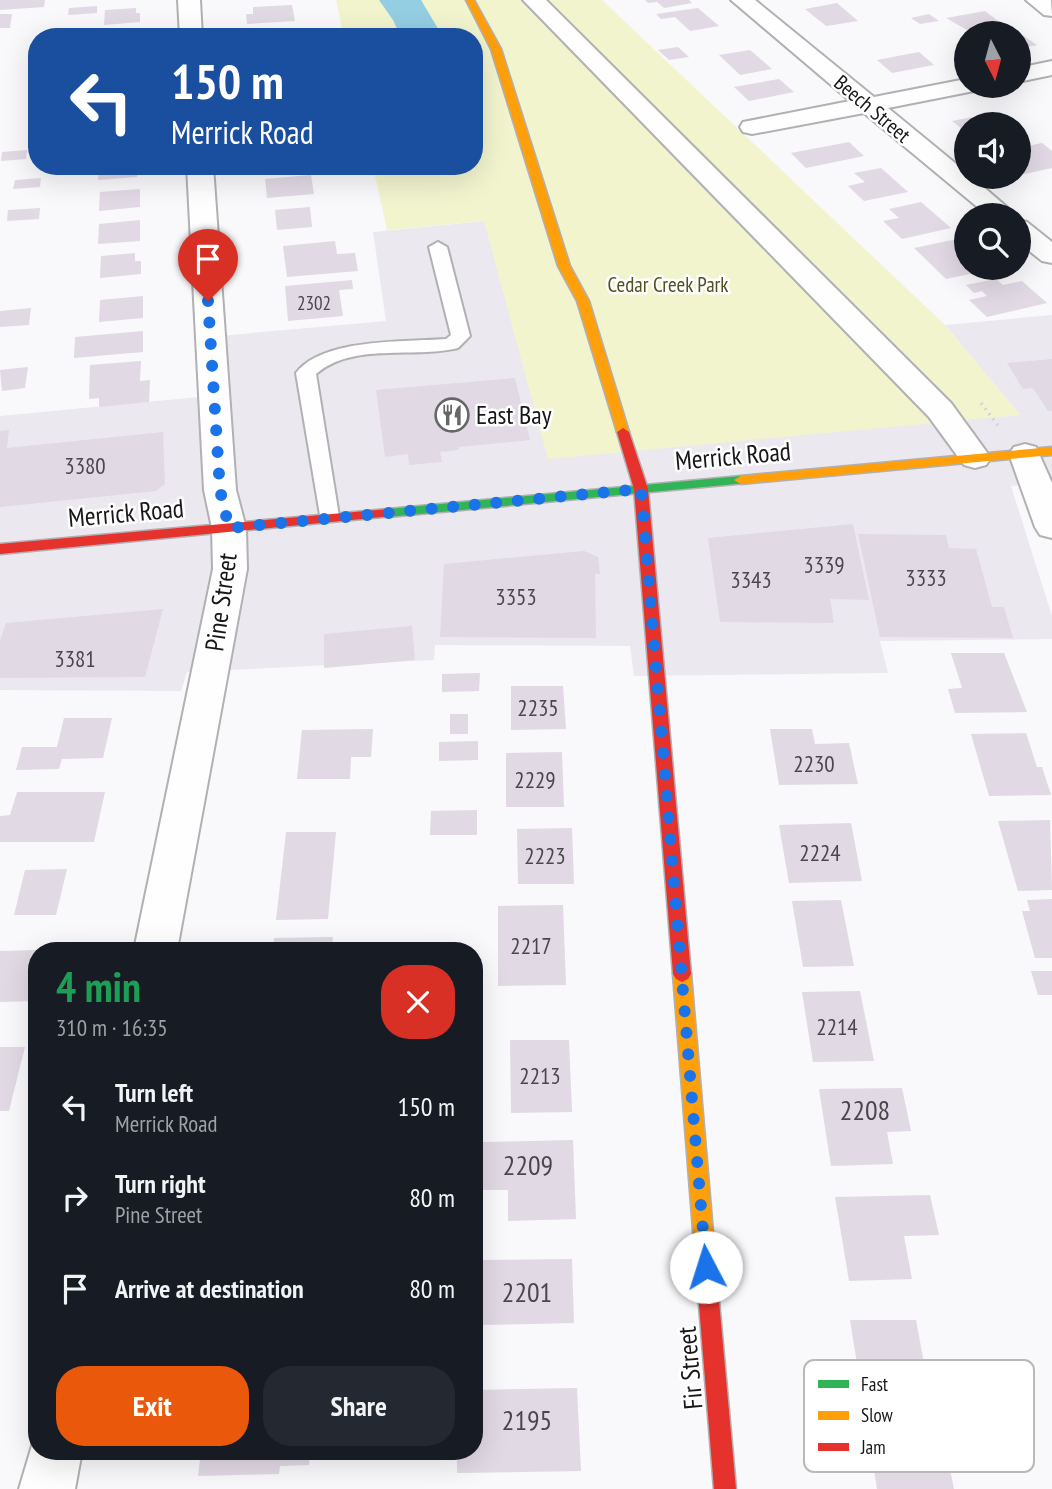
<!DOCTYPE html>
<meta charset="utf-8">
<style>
:root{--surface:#171b24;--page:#242831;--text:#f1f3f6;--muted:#9ea1a6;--accent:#ea580c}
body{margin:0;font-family:"PT Sans Narrow",sans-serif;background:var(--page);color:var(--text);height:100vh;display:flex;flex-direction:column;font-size:26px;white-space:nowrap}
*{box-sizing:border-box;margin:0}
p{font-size:23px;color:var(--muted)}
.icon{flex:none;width:38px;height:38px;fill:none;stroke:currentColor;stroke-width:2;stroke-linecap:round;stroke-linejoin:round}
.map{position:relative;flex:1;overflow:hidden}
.drawer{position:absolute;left:28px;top:942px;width:455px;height:518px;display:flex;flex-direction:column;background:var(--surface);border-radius:28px;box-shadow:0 7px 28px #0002}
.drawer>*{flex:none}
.guide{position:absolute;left:28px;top:28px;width:455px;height:147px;border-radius:28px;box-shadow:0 7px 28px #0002;background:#1a4fa0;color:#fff;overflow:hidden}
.needle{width:46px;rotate:174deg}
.fabs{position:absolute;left:954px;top:21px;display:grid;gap:14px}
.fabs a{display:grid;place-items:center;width:77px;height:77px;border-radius:50%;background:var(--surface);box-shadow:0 7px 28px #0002;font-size:35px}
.pin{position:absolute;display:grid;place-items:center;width:60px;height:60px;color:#fff;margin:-72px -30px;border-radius:50% 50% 50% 0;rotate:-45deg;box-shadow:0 0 7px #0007}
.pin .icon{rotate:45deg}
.me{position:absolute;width:77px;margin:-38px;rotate:355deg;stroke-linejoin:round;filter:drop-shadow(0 0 5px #0008)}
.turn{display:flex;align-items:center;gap:24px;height:147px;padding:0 28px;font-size:32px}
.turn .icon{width:91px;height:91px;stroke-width:2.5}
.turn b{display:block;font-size:49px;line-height:60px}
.round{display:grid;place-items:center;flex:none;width:74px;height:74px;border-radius:28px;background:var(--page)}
.head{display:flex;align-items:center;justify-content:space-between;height:119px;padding:0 28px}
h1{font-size:42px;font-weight:700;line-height:52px;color:#1e9e55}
.action{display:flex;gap:14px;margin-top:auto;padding:14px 28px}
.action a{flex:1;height:80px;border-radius:28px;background:var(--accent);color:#fff;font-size:28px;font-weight:700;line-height:80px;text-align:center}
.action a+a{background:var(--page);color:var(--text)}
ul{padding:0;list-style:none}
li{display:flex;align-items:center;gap:21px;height:91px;padding:0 28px}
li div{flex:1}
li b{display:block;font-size:26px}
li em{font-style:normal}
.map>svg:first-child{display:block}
</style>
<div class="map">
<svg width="1052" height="1489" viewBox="0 0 1052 1489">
<rect width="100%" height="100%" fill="#f9f8fb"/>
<!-- built -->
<path fill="#ece8f0" d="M484,221L1020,415L945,325L1052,315V481L1011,486L1052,616V639L880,641L888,673L634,676L630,646L435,645L434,660L187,672L181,691L0,690V416L199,397L197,338L386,321L373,232Z"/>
<!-- green -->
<path fill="#f2f4ce" d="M336,0H602L945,325L1020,415L548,459L484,221L387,230L373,166H474V37H344Z"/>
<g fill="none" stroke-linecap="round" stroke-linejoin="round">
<!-- river -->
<path fill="#94cee2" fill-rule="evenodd" d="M379,0H421L443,37H401L393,20Z"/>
</g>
<!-- building -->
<path fill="#e1d9e4" d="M0,0H45L44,7L0,10Z
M645,0H689L692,3L664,8L657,2L648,3Z
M837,3L858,21L826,26L805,9Z
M292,5L295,21L247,24L246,14H253V7Z
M97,6V13L68,15L69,8Z
M136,8V13H140V22L104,25L105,10Z
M698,8L719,26L690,31L675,17L661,19L656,14Z
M985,11L1002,24L967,30L946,18Z
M0,14H12L10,28H0Z
M929,14L939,21L920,24L911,18Z
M136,31V37H104V33Z
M1016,31L1018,32L1037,45L1018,49V33H1009Z
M678,47L689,57L669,60L658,50Z
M750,50L772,69L740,75L719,55Z
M919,52L934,65L892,73L877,60Z
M779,79L794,92L749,101L734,87Z
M999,112L1015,124H966V132L952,121Z
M849,142L864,156L806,168L791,153Z
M1042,143L1052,151V168L1020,175L1018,148Z
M27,150L26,159L1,161L2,152Z
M99,166H137V177L98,180Z
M881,168L908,192L864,201L848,186L865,182L854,173Z
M311,175L314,194L267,198L265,179Z
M41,178L40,187L13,189L15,180Z
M140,189V207L99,211L100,192Z
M921,202L951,228L902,239L883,221L899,218L889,209Z
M310,207L312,227L277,230L275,210Z
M40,208L39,219L7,221L8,210Z
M140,220V241L98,244L99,224Z
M962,238L966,241V268L994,269L946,279L914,248Z
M335,241L337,254L355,253L358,271L287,277L283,246Z
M135,253V261H141V274L100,278L101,256Z
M996,279L1003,285L1022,281L1047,303L987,317L969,300L987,296L982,291L974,293L966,285Z
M352,280L353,289L339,290L343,316L288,321L285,286Z
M143,296V318L99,322L100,300Z
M31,308L29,325L0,327V311Z
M143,331V352L74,358L75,337Z
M1052,359V411H1048L1033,388L1023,389L1007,363Z
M141,361L140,381L150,380L149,402L99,407V398L89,399L90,365Z
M28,367L25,388L2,391L0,370Z
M515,378L530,440L459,447V450L440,452L442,462L409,465L408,454L385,457L376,390Z
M9,430L7,448L163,432L165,484L156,491L0,507V431Z
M853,524L869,600L830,599L834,623L720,622L708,538Z
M858,534L946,535L949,548L976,549L992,607H1004L1013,638L880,637Z
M584,551L598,557L600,574H595L596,638L440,637L444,564Z
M163,609L145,677L0,678V641L6,623Z
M412,626L415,660L324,668V634Z
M951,653H1004L1027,712L955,713L948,689L962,688Z
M480,673L479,691L442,692V674Z
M511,686H563L566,729L511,730Z
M450,714H468V734H450Z
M64,718H112L103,758L62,759L59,769L16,770L22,747H57Z
M373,729L371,757H351L350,779H297L302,730Z
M770,729H812L815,744L849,743L858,784L779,785Z
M1026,733L1037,767H1042L1051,795L989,796L971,734Z
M478,741V760L439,761V742Z
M562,752L564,807H506V753Z
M17,792H105L94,842H0V816L10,815Z
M477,810V835H430L431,811Z
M1050,820L1052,890L1018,891L998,821Z
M851,823L862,881L789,883L779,825Z
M572,828L574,884H518L517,829Z
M286,832H336L328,919L276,920Z
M67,869L56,915H14L25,870Z
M1052,899V958H1035L1022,911H1030L1027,900Z
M841,900L854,966L803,967L792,901Z
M563,905L566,985L498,986V906Z
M333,937L332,950H273L274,938Z
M37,950V1001L0,1002V951Z
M1031,971H1052V995H1038Z
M860,991L874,1061L813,1062L802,992Z
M510,1040H569L572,1112L511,1113Z
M0,1047H25L9,1111H0Z
M902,1088L911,1131L887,1132L893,1164L831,1166L819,1089Z
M573,1140L576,1219L508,1221V1190H482V1142Z
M930,1195L939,1235L904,1236L912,1279L849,1281L835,1197Z
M572,1259L574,1323L481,1325V1260Z
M850,1320H916L933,1412L865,1413Z
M577,1388L581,1471L457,1473V1451H474V1390Z
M945,1445L954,1489H877L870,1446Z
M201,1451H310L309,1465L280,1466L279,1474L198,1476Z"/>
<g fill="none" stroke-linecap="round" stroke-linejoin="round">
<defs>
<path id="lane" d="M438,242L447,247L470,336L458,348C413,359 353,342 316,374L339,516L335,521H321L296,373C323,338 405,342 446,339L451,335L429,247Z"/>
<path id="street" d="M178,0H200L202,37H180Z
M523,0H546L951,403L991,458L986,465L975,468L964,465L929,417Z
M731,0H755L874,97L966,79V86H978L974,91L888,108L966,172V177H972L1016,215H987L864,113L752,134L743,132L740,127L743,122L850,101Z
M1026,0H1051L1052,16L1044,15Z
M1052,61V75L1018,82V68Z
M187,166H213L236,490L246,528L247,569L177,950H134L213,569L212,528L204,490Z
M1018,220L1027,222L1052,242V263L1042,261L1018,242Z
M1025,444L1036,447L1052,483V538L1040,535L1035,527L1009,454L1014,447Z
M36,1432L37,1451H82L75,1489H19Z"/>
<path id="fast" d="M741,476L746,477V483L388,517L381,513L388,509Z"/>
<path id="slow" d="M466,0H474L501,49L570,266L589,301L629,432L628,435L623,436L617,432L577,301L558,266L491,49Z
M1052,447V455L741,484L734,480L741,476Z
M682,966L688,969L691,974L716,1268L713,1275L706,1278L699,1275L696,1268L673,974L676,969Z"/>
<path id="jam" d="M623,428L629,432L648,489L691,974L688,979L682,982L676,979L673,974L634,489L617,432Z
M388,509L393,510L395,513L393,516L0,554V544Z
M706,1258L713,1261L716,1268L736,1489H714L696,1268L699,1261Z"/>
</defs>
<!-- lane casing -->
<use href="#lane" stroke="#b1b0b2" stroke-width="4"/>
<!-- street casing -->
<use href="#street" stroke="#b1b0b2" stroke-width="4"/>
<!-- fast casing -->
<use href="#fast" stroke="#b1b0b2" stroke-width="3"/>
<!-- slow casing -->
<use href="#slow" stroke="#b1b0b2" stroke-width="3"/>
<!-- jam casing -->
<use href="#jam" stroke="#b1b0b2" stroke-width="3"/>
<!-- path -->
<path stroke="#d5d4d6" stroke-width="3.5" stroke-dasharray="2 4.5" stroke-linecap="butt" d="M981,403L999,427"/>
<!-- lane -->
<use href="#lane" fill="#fefefe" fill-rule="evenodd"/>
<!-- street -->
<use href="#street" fill="#fefefe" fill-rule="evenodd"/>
<!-- fast -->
<use href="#fast" fill="#30b455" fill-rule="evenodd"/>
<!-- slow -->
<use href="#slow" fill="#ff9f0a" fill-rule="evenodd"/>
<!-- jam -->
<use href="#jam" fill="#e5322d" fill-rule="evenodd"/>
</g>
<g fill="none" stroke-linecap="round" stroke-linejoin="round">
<!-- route -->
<path stroke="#1a73e8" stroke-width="12" stroke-dasharray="0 21.6" d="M208,301L220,490L229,528L641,489L706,1267"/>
</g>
<!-- icons -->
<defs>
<symbol id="restaurant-ring" viewBox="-11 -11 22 22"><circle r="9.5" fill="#fff" stroke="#666567" stroke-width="1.5"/><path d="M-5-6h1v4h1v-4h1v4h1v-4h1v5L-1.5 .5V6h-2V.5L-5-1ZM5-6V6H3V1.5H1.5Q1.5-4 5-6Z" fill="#666567"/></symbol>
</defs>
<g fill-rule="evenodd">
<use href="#restaurant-ring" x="433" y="396" width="38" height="38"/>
</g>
<g text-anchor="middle" stroke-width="5" stroke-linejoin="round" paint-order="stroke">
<!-- far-number labels -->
<g font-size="19" fill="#4a474b">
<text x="314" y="310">2302</text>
</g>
<!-- far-street labels -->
<g font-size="21" fill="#171618" stroke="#fff">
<text transform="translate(872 109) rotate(40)" y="7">Beech Street</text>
</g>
<!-- far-park labels -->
<g font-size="21" fill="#4f511e" stroke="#fff">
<text x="668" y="292">Cedar Creek Park</text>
</g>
<!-- number labels -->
<g font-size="23" fill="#4a474b">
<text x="85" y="474">3380</text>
<text x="824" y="573">3339</text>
<text x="926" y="586">3333</text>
<text x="751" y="588">3343</text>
<text x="516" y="605">3353</text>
<text x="75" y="667">3381</text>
<text x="538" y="716">2235</text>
<text x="814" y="772">2230</text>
<text x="535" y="788">2229</text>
<text x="820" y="861">2224</text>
<text x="545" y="864">2223</text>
<text x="531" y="954">2217</text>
<text x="837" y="1035">2214</text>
<text x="540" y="1084">2213</text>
</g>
<!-- poi labels -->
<g font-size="26" fill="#171618" stroke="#fff" text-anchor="start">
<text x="476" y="424">East Bay</text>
</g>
<!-- street labels -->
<g font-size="26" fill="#171618" stroke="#fff">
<text transform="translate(733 456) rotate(-5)" y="9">Merrick Road</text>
<text transform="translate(126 513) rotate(-5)" y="9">Merrick Road</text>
<text transform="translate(221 602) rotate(-82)" y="9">Pine Street</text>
<text transform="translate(690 1368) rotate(-95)" y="9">Fir Street</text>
</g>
<!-- near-number labels -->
<g font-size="28" fill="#4a474b">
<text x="865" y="1120">2208</text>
<text x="528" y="1175">2209</text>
<text x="527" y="1302">2201</text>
<text x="527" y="1430">2195</text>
</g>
</g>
<!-- legend -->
<rect x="804" y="1360" width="230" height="112" rx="10" fill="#fff" stroke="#b9b9ba" stroke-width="2"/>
<rect x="818" y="1380" width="31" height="8" fill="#30b455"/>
<rect x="818" y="1411" width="31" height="9" fill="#ff9f0a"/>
<rect x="818" y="1443" width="31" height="8" fill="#e5322d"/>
<g font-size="19" fill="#171618">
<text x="861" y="1391">Fast</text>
<text x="861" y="1422">Slow</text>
<text x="861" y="1454">Jam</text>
</g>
</svg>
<div class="fabs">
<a><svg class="needle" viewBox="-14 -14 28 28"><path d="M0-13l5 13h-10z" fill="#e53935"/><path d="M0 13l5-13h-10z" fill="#9ea1a6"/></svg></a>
<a><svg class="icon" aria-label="sound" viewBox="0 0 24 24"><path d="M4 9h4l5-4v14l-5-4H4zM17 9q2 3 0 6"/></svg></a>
<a><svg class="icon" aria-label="search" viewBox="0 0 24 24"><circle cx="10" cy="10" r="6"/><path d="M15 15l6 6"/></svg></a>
</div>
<div class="pin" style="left:208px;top:301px;background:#d93025"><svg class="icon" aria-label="arrive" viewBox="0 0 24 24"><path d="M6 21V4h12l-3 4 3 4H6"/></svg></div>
<svg class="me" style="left:706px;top:1267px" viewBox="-20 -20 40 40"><circle r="19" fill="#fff"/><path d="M0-13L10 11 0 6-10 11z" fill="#1a73e8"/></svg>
<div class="guide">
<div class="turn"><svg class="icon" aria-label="left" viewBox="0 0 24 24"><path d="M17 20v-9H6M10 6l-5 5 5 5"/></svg><div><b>150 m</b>Merrick Road</div></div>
</div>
<section class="drawer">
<div class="head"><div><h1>4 min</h1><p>310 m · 16:35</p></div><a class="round" style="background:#d93025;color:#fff"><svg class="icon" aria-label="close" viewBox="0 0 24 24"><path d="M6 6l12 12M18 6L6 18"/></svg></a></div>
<ul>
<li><svg class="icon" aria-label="left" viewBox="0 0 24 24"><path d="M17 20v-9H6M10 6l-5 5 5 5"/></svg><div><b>Turn left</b><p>Merrick Road</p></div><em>150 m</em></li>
<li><svg class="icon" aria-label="right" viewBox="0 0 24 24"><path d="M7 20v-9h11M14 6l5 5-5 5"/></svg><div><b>Turn right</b><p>Pine Street</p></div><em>80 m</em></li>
<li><svg class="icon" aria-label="arrive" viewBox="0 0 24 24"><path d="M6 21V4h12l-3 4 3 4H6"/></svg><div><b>Arrive at destination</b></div><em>80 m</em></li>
</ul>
<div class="action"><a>Exit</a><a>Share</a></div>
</section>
</div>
